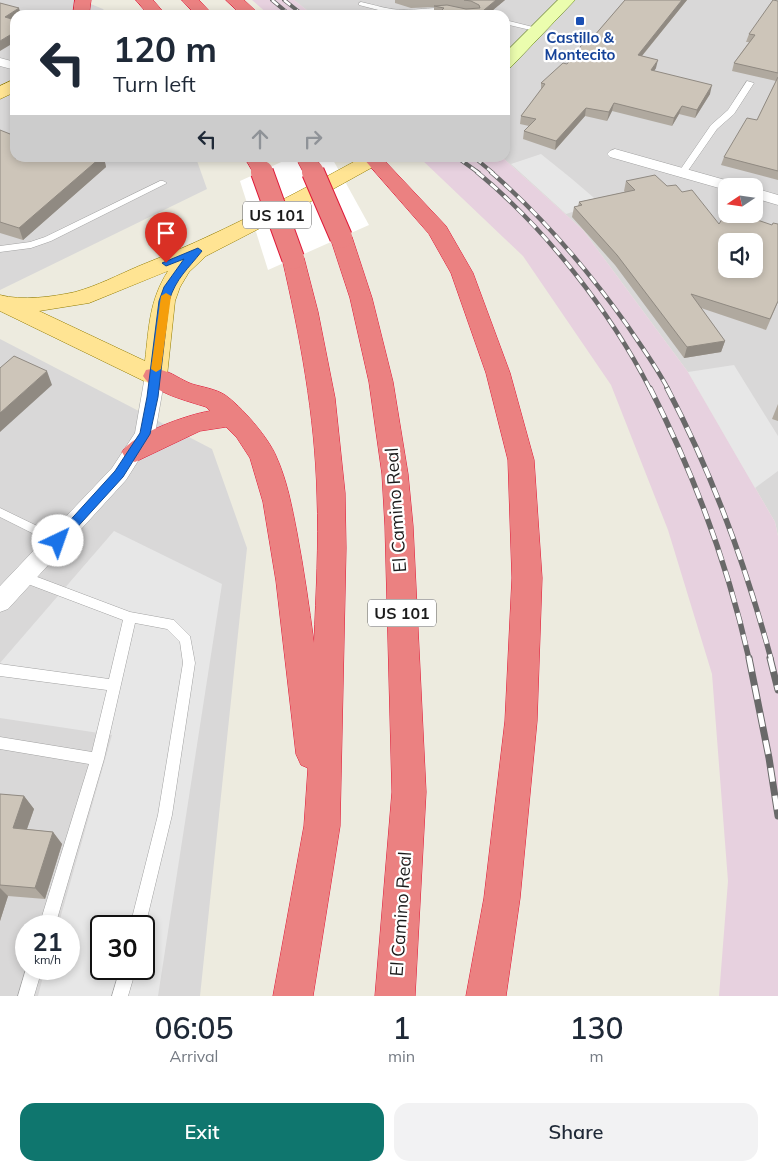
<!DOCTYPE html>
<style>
:root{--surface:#fff;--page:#f2f2f3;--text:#1f2937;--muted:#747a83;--accent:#0f766e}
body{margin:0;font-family:Mulish,sans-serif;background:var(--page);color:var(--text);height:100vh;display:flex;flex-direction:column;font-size:19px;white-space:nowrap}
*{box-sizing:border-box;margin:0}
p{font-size:16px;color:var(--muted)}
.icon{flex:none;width:28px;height:28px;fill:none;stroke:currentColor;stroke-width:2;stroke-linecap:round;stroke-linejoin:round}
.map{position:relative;height:996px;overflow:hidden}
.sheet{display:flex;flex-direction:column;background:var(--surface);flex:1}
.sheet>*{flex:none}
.hud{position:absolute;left:10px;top:10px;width:500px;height:152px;border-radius:15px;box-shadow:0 2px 8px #0003;background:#fff;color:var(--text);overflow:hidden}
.needle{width:32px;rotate:257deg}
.tools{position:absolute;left:718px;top:178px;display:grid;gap:10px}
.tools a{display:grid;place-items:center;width:45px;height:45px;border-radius:10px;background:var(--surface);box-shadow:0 2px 8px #0003;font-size:25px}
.speed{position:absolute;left:15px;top:915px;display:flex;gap:10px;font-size:25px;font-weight:700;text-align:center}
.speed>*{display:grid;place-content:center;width:65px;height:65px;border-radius:50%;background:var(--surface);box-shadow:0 2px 8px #0003;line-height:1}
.speed small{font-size:12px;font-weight:400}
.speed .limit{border:2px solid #111;border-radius:8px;background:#fff;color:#111}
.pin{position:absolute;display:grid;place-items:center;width:42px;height:42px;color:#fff;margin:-51px -21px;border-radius:50% 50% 50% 0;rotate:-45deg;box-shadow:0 0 5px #0007}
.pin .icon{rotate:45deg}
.me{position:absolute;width:55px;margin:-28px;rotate:42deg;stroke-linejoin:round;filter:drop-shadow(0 0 4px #0008)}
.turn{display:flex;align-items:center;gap:18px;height:105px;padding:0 20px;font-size:22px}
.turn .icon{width:65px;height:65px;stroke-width:2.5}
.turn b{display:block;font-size:35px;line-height:42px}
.lanes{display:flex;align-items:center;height:48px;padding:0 20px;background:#0003;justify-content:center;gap:25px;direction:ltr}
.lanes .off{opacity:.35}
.eta{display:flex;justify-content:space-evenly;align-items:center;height:85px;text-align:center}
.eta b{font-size:30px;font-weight:600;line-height:35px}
.cta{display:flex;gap:10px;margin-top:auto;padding:10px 20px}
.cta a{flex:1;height:58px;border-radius:15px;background:var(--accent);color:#fff;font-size:20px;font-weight:600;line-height:58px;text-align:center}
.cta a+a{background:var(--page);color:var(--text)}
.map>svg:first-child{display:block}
</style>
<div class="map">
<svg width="778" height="996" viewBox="0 0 778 996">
<rect width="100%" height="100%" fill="#edebdf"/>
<!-- residential -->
<path fill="#d9d8d8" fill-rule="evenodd" d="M0,0H81L103,9L107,15H15V158H196L207,189L0,290Z
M294,0H778V536L775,522L688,372L583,230L503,158H505V15H313ZM726,186H754V214H726ZM726,241H754V269H726Z
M0,339L212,449L247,548L200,996H0ZM26,926H69V969H26ZM101,926H144V969H101Z"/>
<!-- industrial -->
<path fill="#e7d1df" d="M252,0H294L313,15H269Z
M420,158H503L583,230L688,372L775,522L778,536V996H719L728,881L712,674L668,530L611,385L523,256Z"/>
<!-- parking -->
<path fill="#e7e7e7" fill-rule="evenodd" d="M541,154L572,179L600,203L566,214L511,164Z
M734,365L778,436V471L755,488L688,372Z
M114,531L222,584L158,996H38L45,969H69V926H58L112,735L0,718V663ZM101,926H144V969H101Z"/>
<!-- pier -->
<path fill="#fff" d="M290,158H332L369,225L268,270L240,181Z"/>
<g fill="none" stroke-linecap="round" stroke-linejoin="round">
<defs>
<path id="lane" d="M361,2C375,5 389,10 404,10C428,10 457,2 478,15H466L447,11L403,14L390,13L359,5V3Z
M505,20L541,29L542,30L539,32L505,24Z
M747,81L754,83L734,114L717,129L685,175H679L678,173L711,125L728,110Z
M160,181H163L167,183L51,241L31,248L0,252V246L30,242L45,237Z
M0,508L62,538L64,541L62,544H54L0,517Z
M24,572L130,612L174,620L190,636L195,663L172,815L144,931V926H130L158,815L183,663L180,642L167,629L135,623L104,759L55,926H39L89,764L0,749V737L92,752L107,690L0,676V664L109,679L123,620L20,581L18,577L20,573Z
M26,969H42L34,996H18Z
M120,969H136L128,996H112Z"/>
<path id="street" d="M0,58L15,62V70L0,66Z
M615,149L736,183L738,186H726V190L610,157L607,154L610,151Z
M754,188L778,195V205L754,198Z
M155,369L162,371L165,376L155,434L126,480L8,609L0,612V586L112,468L135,433L145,376L148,371Z"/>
<path id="secondary" d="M558,0H575L511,67L505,68V53Z"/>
<path id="primary" d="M15,79V92L0,99V86Z
M361,158L383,159L380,163L297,209L206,256L189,272L180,287L175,301L167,376L164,382L155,385L146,382L0,311V295C22,301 52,297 75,292C97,286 118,275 139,266C216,236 289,197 361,158ZM168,271C149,301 149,327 145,361L39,311L89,303Z"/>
<path id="highway" d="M75,0H91L89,15H73Z
M136,0H153L166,15H149Z
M182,0H199L213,15H196Z
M226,0H244L260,15H242Z
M245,158H263L272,171L269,175L262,177L255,175Z
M363,158H382L446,226L473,273L510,373L534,460L542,578L537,721L520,898L506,996H466L484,898L505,721L512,578L508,460L486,373L451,273L429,234Z
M341,230L349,232L352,237L372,298L393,382L408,474L413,526L426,792L415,996H375L392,792L385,526L382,474L369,382L350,298L330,237L333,232Z
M293,251L301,253L304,258L318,312L335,398L345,493L346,548L340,826L313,996H273L304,826L308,768L301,765L296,754L276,581L263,502L250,458L237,438L226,427L200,431L135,462L126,459L122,452C132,434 189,414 210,411L206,407C188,401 153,393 143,376L146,370C164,365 176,378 192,384C202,387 216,389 225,395C241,406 268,437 276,456C287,480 292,507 297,533C304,570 309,606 314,643C316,593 319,544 317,495C315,415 300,336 282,258L285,253Z"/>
</defs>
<!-- lane casing -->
<use href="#lane" stroke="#a2a2a2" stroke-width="1"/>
<!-- street casing -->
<use href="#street" stroke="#a2a2a2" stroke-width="1"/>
<!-- secondary casing -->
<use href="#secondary" stroke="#527400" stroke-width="1"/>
<!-- primary casing -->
<use href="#primary" stroke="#927c00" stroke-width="1"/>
<!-- highway casing -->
<use href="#highway" stroke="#df1938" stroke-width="1"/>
<!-- lane -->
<use href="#lane" fill="#fff" fill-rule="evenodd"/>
<!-- street -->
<use href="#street" fill="#fff" fill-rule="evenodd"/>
<!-- secondary -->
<use href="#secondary" fill="#ebfdae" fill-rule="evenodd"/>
<!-- primary -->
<use href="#primary" fill="#ffe493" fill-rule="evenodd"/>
<!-- highway -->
<use href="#highway" fill="#eb8181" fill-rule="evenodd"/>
<defs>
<path id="rail-far3" d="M272,0L290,15
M284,0L303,15
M458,158L479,173
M475,158L493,173"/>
<path id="rail-far2" d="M477,172C545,228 610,311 650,389
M491,172C543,217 587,269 627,325C641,346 656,366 668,389"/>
<path id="rail-far1" d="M650,388C694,474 728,565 749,659
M667,388C712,473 746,566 771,659"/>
<path id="rail" d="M749,658L769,758L778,816
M770,658L778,690"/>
</defs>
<!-- rail-far3 casing -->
<use href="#rail-far3" stroke="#696969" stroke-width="4"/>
<!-- rail-far2 casing -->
<use href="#rail-far2" stroke="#696969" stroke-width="4.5"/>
<!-- rail-far1 casing -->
<use href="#rail-far1" stroke="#696969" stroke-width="5.5"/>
<!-- rail casing -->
<use href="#rail" stroke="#696969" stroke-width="7"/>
<!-- rail-far3 -->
<use href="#rail-far3" stroke="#fff" stroke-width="2.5" stroke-dasharray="8" stroke-linecap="butt"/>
<!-- rail-far2 -->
<use href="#rail-far2" stroke="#fff" stroke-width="3" stroke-dasharray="9" stroke-linecap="butt"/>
<!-- rail-far1 -->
<use href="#rail-far1" stroke="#fff" stroke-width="4" stroke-dasharray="11" stroke-linecap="butt"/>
<!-- rail -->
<use href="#rail" stroke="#fff" stroke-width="5" stroke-dasharray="14" stroke-linecap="butt"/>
<defs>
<path id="highway-bridge-far1" d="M306,158L314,173
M262,171L263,173"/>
<path id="highway-bridge" d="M262,172L293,258
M313,172L341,237"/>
</defs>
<!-- highway-bridge-far1 casing -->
<use href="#highway-bridge-far1" stroke="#df1938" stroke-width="19" stroke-linecap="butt"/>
<!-- highway-bridge casing -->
<use href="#highway-bridge" stroke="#df1938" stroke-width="24" stroke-linecap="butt"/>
<!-- highway-bridge-far1 -->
<use href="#highway-bridge-far1" stroke="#eb8181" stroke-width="18"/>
<!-- highway-bridge -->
<use href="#highway-bridge" stroke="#eb8181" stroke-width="22"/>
</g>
<!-- wall -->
<path fill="#b0a99f" d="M395,0H505L487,15H438L434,14V7L411,8L395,3Z
M625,0H687L642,56L656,68L654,71L710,94L695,118L679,114L672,126L612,111L607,121L585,116L555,150L523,139L524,131L529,126L520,124L521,116L541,90V83L567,64L588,43Z
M778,1V180L721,165L724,157L757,120L776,81L732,71L734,63L749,42H746L749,34Z
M0,130L15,158H104L106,167L23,240L0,233Z
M626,181L778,302L766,330L701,308L725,341L721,352L684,358L615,265L572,217L574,207L578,206L579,202L625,192L624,191Z
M778,404V421L772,419Z
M0,794L24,796L34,809L27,829L53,832L62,844L45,899L8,896L0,921Z"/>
<!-- shaded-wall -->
<path fill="#908a82" d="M496,0H505L487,15H478Z
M682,0H687L636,63L638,55Z
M19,8L21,15H15V21L5,17Z
M15,32V42L0,51V41Z
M658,60L656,68L649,79L651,70Z
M712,85L710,94L695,118L697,110Z
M614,103L612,111L607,121L609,112Z
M682,106L679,114L672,126L674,118Z
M586,108L585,116L555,150L556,141Z
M100,158H104L106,167L23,240L19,228Z
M725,341L721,352L684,358L687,347Z
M47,371L52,385L0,432V413Z
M24,796L34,809L23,840L13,828Z
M53,832L62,844L45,899L35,888Z
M0,888L8,896L0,921Z"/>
<!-- building -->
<path fill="#cdc5b9" stroke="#908a82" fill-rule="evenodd" d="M464,0H496L478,15H440L438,14L444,8L434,6L447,5L466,9L480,8L479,5L471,1Z
M625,0H682L638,55L658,60L651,70L712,85L697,110L682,106L674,118L614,103L609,112L586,108L556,141L524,131L536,119L521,116L545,84L541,83L563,63L567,64L584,42L588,43Z
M773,0L778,1V73L734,63L755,35L749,34Z
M0,3L19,8L5,17L15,20V32L0,41Z
M778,77V171L724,157L747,118L757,120Z
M0,130L15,136V158H100L19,228L0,222Z
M655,175L667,186L676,185L682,192L692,190L719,224L726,213V214H740L772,225L773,223L778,224V301L770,319L691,294L725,341L687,347L617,255L574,207L582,205L579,202L635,190L626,181ZM726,241H754V269H726Z
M14,356L47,371L0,413V368Z
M0,794L24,796L13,828L53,832L35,888L0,885Z"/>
<!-- route -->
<path fill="#1a73e8" stroke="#114b97" d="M198,248L202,251C188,269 176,278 169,301L158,397L150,434L123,477L62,544H54L52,541L54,538L115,471L140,433L147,397L159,301L164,287L184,259L166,266L162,263Z"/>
<!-- slow -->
<path fill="#f59e0b" d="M166,293L171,296L161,369L156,372L151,369L161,296Z"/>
<!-- markers -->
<rect fill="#1a4fb4" stroke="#fff" stroke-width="2" x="575" y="16" width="10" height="10" rx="2.5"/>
<g text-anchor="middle" stroke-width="4.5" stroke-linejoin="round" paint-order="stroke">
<!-- far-transit labels -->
<g font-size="15" font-weight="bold" fill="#164399" stroke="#fff">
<text x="580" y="43">Castillo &amp;<tspan x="580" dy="17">Montecito</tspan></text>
</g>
<!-- shield labels -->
<g fill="#fff" stroke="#5f5f5f" stroke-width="1">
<rect x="243" y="201.5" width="68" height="27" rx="4"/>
<rect x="368" y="599.5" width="68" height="27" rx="4"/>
</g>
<g font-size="16" font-weight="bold" fill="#1b1b1b">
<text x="277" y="221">US 101</text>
<text x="402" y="619">US 101</text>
</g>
<!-- street labels -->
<g font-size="18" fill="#1b1b1b" stroke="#fff">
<text transform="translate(396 510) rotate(-94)" y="6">El Camino Real</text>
<text transform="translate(401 914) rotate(-86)" y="6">El Camino Real</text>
</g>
</g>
</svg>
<div class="tools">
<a><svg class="needle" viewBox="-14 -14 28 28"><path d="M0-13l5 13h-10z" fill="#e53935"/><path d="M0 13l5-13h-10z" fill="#747a83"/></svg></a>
<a><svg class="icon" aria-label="sound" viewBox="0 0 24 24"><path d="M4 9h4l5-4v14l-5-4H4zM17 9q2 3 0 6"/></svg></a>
</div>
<div class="speed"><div>21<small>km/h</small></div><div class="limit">30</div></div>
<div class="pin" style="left:166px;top:263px;background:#d93025"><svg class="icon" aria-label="arrive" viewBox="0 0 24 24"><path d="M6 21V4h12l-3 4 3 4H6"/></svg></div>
<svg class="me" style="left:58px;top:541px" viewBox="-20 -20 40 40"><circle r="19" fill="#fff"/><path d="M0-13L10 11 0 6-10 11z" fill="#1a73e8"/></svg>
<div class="hud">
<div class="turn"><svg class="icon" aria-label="left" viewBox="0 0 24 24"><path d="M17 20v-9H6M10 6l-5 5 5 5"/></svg><div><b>120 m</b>Turn left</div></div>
<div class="lanes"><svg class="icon" aria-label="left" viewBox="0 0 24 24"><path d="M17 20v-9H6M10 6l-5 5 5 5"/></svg><svg class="icon off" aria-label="ahead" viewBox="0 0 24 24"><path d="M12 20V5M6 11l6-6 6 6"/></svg><svg class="icon off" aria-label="right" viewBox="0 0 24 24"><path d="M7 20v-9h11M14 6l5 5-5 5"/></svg></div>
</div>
</div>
<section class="sheet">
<div class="eta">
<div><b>06:05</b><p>Arrival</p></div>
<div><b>1</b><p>min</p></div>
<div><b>130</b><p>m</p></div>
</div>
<div class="cta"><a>Exit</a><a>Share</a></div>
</section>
